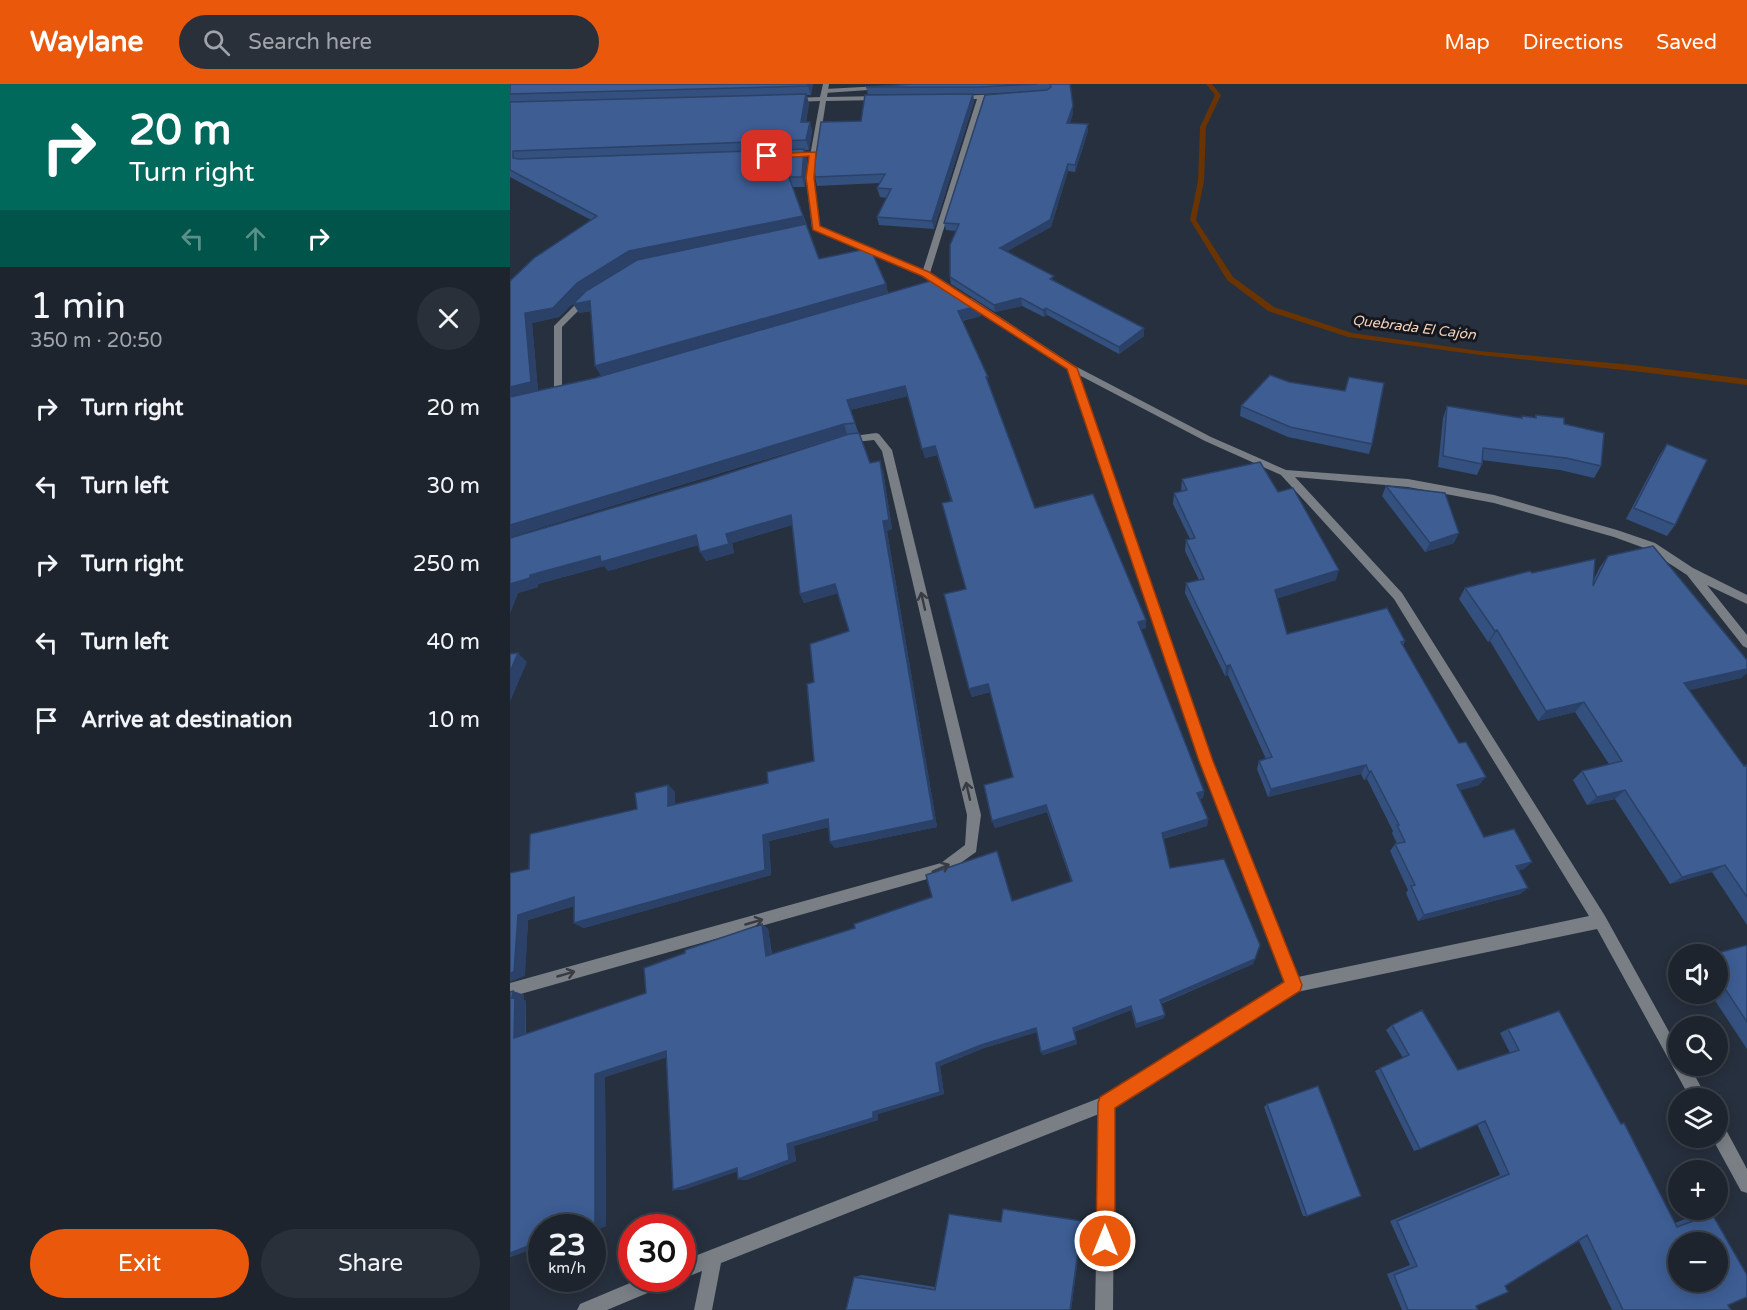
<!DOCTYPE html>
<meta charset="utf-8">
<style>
:root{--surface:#1d242e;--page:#2a303a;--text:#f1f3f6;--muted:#a0a4aa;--line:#3b414a;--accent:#ea580c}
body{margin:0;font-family:"Varela Round",sans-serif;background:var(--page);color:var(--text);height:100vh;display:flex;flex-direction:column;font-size:22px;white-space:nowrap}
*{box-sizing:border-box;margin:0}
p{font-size:20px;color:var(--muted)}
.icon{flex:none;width:33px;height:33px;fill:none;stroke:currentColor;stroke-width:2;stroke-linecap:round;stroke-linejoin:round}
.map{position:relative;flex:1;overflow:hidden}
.sheet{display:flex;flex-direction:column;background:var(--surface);width:510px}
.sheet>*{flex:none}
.banner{background:#00695c;color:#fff;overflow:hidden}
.fabs{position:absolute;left:1158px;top:860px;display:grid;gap:12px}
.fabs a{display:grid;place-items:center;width:60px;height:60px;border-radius:50%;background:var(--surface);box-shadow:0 3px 15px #0003,0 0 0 2px var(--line);font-size:30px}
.speed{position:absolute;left:18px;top:1130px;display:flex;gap:12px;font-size:30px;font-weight:700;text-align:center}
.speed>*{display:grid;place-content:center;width:78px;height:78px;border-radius:50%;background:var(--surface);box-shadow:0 3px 15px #0003,0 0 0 2px var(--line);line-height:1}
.speed small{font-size:15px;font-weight:400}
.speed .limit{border:9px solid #d22;background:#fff;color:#111}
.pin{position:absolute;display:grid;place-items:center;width:51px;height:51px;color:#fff;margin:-26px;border-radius:12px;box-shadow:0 3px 9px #0006}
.me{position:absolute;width:66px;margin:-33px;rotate:0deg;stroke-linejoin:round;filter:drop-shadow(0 0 4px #0008)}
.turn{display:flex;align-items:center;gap:21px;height:126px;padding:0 30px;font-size:27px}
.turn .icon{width:78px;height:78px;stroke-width:2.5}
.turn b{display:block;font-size:42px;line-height:51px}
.lanes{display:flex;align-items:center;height:57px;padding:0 30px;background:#0003;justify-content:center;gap:30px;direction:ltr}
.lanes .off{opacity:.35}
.round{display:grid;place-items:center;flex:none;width:63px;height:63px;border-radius:32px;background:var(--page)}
.head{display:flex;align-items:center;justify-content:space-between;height:102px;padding:0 30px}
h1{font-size:36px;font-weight:600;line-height:45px}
.button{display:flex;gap:12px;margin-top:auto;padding:12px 30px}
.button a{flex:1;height:69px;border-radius:36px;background:var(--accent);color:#fff;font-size:24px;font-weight:600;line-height:69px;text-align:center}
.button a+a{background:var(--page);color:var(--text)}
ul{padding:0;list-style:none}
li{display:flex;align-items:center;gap:18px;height:78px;padding:0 30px}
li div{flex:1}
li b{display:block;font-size:22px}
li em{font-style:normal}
header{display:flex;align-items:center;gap:36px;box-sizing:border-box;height:84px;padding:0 30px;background:var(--accent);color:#fff}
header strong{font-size:28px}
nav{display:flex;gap:33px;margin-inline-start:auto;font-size:21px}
.search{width:420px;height:54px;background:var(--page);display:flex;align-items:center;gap:15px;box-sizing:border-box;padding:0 21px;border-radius:33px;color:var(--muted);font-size:22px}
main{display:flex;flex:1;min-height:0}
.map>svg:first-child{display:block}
</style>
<header>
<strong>Waylane</strong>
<div class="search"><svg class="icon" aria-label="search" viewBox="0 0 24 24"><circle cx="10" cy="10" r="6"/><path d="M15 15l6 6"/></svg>Search here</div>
<nav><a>Map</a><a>Directions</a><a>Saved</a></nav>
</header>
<main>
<section class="sheet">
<div class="banner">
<div class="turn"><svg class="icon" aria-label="right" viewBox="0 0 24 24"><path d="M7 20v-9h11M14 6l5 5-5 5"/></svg><div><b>20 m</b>Turn right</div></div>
<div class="lanes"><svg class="icon off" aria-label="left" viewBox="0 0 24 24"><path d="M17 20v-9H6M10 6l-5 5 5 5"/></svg><svg class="icon off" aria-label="ahead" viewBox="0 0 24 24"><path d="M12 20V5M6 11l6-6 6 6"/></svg><svg class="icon" aria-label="right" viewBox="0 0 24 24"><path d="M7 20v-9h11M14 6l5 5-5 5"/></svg></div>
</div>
<div class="head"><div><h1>1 min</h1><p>350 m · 20:50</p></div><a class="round"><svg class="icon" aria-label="close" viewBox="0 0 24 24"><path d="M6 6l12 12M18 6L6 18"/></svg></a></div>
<ul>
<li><svg class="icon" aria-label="right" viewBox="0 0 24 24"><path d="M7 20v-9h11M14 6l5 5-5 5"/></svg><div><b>Turn right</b></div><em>20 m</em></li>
<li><svg class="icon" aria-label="left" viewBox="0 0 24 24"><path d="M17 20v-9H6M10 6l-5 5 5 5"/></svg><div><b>Turn left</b></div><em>30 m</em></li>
<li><svg class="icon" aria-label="right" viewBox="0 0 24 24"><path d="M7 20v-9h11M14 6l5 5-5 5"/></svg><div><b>Turn right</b></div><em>250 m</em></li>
<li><svg class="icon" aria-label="left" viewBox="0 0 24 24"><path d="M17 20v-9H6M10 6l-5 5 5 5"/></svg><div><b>Turn left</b></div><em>40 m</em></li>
<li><svg class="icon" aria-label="arrive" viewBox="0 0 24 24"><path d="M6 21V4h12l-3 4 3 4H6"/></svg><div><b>Arrive at destination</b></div><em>10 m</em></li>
</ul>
<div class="button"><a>Exit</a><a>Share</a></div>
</section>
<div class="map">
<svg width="1237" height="1226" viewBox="0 0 1237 1226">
<rect width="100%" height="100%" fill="#27303e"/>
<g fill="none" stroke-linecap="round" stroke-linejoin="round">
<!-- stream -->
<path fill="#693302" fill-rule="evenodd" d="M696,0H702L711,11L696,43L694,97L686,136L723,193L764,223L842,249L970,267L1123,281L1237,295V301L1123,287L970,271L838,253L758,227L717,196L680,136L688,97L690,43L705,11Z"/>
<!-- lane -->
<path fill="#7a7f86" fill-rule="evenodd" d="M371,2L374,4L373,5L315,9L312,7L315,5Z"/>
<!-- street -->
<path fill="#7a7f86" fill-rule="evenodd" d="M313,0H319L317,13L371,12L374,14L371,16L316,17L304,94L310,143L413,186L467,15L448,16L445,14L448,12L491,10L494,12L491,14L474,15L420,189L441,202V206H435L413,192L302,144L296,94L310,17L283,18L280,16L283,14L310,13Z
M73,213L80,215L52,243V308L47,311L44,310V242Z
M455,214H461L565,282L701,353L776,386L898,395L984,411L1107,446L1145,459L1183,484L1237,511V520L1197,501L1237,551V564L1233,562L1177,491L1137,465L1104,453L984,419L898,403L785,393L892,509L1095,832L1168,964V981H1179L1197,1014H1180L1087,845L787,908L605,1023L603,1226H585L589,1030L211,1179L202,1226H184L192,1187L172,1195L171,1194H172V1177L592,1013L776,898L690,677L558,286L455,218ZM569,291L695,357L771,391L884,515L1079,832L788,893L702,677Z
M366,349L369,350L382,366L471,731L466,768L435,790L0,913V899L431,779L455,761L457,731L372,367L364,356L336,359L331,356L336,353Z
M1208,1040L1214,1042L1237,1085V1109L1231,1107L1202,1054L1208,1053Z
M132,1194H162L159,1200L97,1226H67L70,1220Z"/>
</g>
<!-- wall -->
<path fill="#34507e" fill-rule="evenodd" d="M0,0H303L301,11H297L299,20L296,38H300L302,47L299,66H295L297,74L295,103H283L309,175L376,200L378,209L469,222L471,232L452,237L480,302L525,424L636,536V544L631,545L694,707L693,714L689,715L698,735L697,742L653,755L660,784L745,875L743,880L651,920L654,934L626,944L621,926L564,948L567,960L533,971L531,968L527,948L474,964L430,982L434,1010L368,1030V1036L284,1062L286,1077L236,1096L228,1095L227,1087L173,1106L156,973L95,993L96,1142L82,1148V1143L0,1173V908L3,907L14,911V916L16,917V950L136,909L175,869L252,840L258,845L262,870L502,817L561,797L537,728L485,744L482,737L503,693L480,608L462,613L459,605L456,505L441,417L427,371L415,374L398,312L340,326L360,379L373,387L382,445L377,447L427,743L325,764L320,758L319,743L259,757L261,791L74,844L64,839V822L18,836L15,892L19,785L127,725L158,701L165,708V720L258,699L304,677V598L339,547L328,509L294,519L290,510L282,441L222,459L224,469L196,477L188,461L98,487L94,482L28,500V503L8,509L0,529V454L198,396L339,350L0,453V197L81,136L0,93ZM126,176L69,229L81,227L91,292L313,228L85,294L28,307L22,239L49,233L73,209Z
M403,0H560L563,29L560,39L578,47L565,88L558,87L541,143L497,167L634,252L609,270L537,231L534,233L512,222L485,228L441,200L440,193L446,147L436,146L434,139L526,7L471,10H358L356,3Z
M463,10L464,18L424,145L369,141L367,133L377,114L370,113L367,104L370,99L307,102L305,93L351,37Z
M731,322L862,360L859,370L778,353L730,332Z
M937,322L1011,334L1012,332L1025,333L1026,331L1054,340L1091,382L1084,394L1050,386L972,376V380L967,391L928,383L933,334Z
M1157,360L1165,441L1157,452L1116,435L1149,372Z
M672,395L768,408L826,496L767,514L777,550L895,557L893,561L969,701L950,706L974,753L1014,785L1009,786L1018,804L1010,810L908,837L896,809L898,806L880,767L885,760H887L882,749L883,747L857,695L854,696L851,690L758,713L747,685L749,677L756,675L718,591L715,592L675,509L676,499L689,496L675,467L676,456L680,455L663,420L664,409L671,407Z
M876,402L944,459L915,468L872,412Z
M1098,472L1237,576V589L1231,594L1179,606L1234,682L1237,681V841L1202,788L1160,800L1105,715L1077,721L1063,696L1072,687L1099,680L1065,628L1028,637L980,557L978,558L949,515L955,504L1022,489L1083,497L1090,483Z
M1237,861V965L1200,909H1208V870Z
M882,941L948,986L1000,969L990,949L998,945L1165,1139L1188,1130H1202L1218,1221L1221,1226H1102L1069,1157L995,1202L966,1222L968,1226H892L877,1190L900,1181L880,1137L990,1091L967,1040L910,1065L904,1067L865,987L893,974L876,946Z
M757,1020L797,1132H793L754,1023Z
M493,1125L573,1137L561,1226L344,1193L352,1191L425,1203L439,1130L491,1137Z"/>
<!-- shaded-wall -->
<path fill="#2b4167" d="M298,0H303L301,11L298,2Z
M296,10L299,20L294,47L291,38Z
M463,10L464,18L424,145L422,137Z
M563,22V29L558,46L557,39Z
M300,38L302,47L299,66L296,56Z
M578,40V47L565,88V81Z
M294,65L297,74L295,103L292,93Z
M558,80V87L541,143L491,171L490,164Z
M293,132L296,142L125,177L73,209L49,233L22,239L28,308L0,315V303L15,229L67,199L119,167Z
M376,200L378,210L91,292L85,282Z
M511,214L512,222L485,228L484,221Z
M80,217L86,226L69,229L63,220Z
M469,222L471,232L449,237L448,227Z
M536,224L537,231L534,233L533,226Z
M634,244V252L609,270V263Z
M395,302L398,312L340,326L337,316Z
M334,340L337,350L0,453V441Z
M425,362L427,371L415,374L412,365Z
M370,377L373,387L382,445L377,447L427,743L325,764L320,758L373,437Z
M281,431L285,440L222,459L224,469L196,477L190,468L216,450Z
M949,449L944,459L915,468L920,459Z
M186,451L192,460L98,487L94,482L28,500V503L8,509L0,529V500L20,491L90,472Z
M829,486L826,496L763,516L765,506Z
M325,500L329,509L294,519L290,510Z
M636,536V544L627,546L628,538Z
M987,546L980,557L978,558L985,547Z
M8,569L17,578L0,618V588Z
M720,581L718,591L715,592L716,582Z
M1237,585V589L1231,594L1164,610L1174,599Z
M478,600L480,608L462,613L459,605Z
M1074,618L1065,628L1028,637L1036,627Z
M856,681L851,690L758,713L761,705Z
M861,687L857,695L854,696L859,688Z
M976,693L969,701L941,709L947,701Z
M158,701L165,708V729L158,722Z
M1115,706L1105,715L1077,721L1087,713Z
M694,707L693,714L686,716L687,709Z
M536,721L537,728L485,744L482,737Z
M318,735L323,742L259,757L261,791L74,844L64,839L253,751Z
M698,735L697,742L651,755L652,749Z
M1022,778L1014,785L999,789L1006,782Z
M1215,781L1202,788L1160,800L1172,793Z
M1018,804L1010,810L908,837L914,831Z
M64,813L74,819L18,836L15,892L0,898V889L8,831Z
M252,840L258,845L262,876L256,872Z
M745,875L743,880L649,920L650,916Z
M3,907L14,911V916L16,917L15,958L4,954Z
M621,922V926L564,948L563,944Z
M655,931L654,934L626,944V940Z
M526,944L528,948L474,964L430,982L434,1010L368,1030V1036L284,1062L286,1077L236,1096L228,1095L277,1060L363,1028L426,979L471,961Z
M566,956L567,960L533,971L531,968Z
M156,967L165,971L95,993L96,1142L82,1148L85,990Z
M227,1084L235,1085L173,1106H163Z
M572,1137H573L561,1226H560Z
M32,1157V1162L0,1173V1169Z"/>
<!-- building -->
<path fill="#3d5d93" stroke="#2b4167" stroke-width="1.5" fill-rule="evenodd" d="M0,0H298V2L0,10Z
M403,0H527L470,3H356Z
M540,0H560L563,22L557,39L578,40L565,81L558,80L540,136L490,164L544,192L540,195L634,244L609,263L536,224L533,226L511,214L484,221L440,193V161L449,140L434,139L475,11L537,6L541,3Z
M296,10L291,38H300L296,56L3,67V74L8,75L294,65L292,93H279L293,132L119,167L67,199L43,224L15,229L21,298L0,303V197L24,174L87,132L0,86V18Z
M463,10L422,137L367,133L381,105L367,104L375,90L305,93L304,85L311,38L351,37L355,11Z
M296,140L309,175L360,164L376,200L85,282L80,217L63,220L76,207L127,176Z
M427,195L469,222L448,227L478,293H476L525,424L583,410L636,536L628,538L694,707L687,709L698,735L652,749L660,784L714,775L750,861L745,875L650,916L655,931L626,940L621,922L563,944L566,956L531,968L526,944L471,961L426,979L430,1008L363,1028V1034L277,1060L279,1076L228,1095L227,1084L163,1106L156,967L85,990V1143L82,1144L32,1143V1163L31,1157L0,1169V908L3,907L2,914L5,913L4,954L136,909L134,884L175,869V866L252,840L256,872L345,844L344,840L422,813L416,791L487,767L502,817L562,797L536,721L482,737L474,701L503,693L478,600L459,605L434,510L456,505L432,419L442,417L425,362L412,365L395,302L337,316L345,339L334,340L0,441V313L85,294Z
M760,291L779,298L835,307L839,293L874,299L862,360L780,343L731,322Z
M937,322L1012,334V332L1026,334V331L1054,334V340L1094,349L1091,382L1056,374L973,364L972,380L933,372Z
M349,349L360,379L370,377L379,436L373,437L424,736L320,758L318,735L253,751L255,786L64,839V813L8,831L4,888L0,889V789L19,785L20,750L127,725L125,709L158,701V722L258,699L257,688L304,677L297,600L304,598L300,560L339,547L325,500L290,510L281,431L216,450L219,460L190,468L186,451L91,478L90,472L20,491V494L0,500V454L198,396L339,350Z
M1157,360L1197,376L1165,441L1124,424Z
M750,378L768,408L783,404L829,486L765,506L777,550L877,524L895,557L891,558L949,659L956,658L976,693L947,701L974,753L1004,745L1022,778L1006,782L1018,804L914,831L901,802L905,801L885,760L895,758L887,741H889L861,687L859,688L856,681L761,705L749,677L762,673L720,581L716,582L676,499L694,495L676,456L685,454L664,409L677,406L672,395Z
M876,402L935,409L949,449L920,459Z
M1143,462L1237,576V585L1174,599L1234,682L1237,681V813L1215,781L1172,793L1115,706L1087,713L1072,687L1112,677L1074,618L1036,627L987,546L985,547L955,504L1020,487L1022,489L1085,475L1083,502L1098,472Z
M8,569L0,588V570Z
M1237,861V938L1208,894V870H1204Z
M912,926L948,986L1009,966L998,945L1049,927L1111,1040L1114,1039L1167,1143L1202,1130L1237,1191V1213L1218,1221L1221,1226H1113L1077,1151L995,1202L998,1208L966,1222L968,1226H898L884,1191L907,1182L887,1137L999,1090L975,1037L910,1065L870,984L899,971L882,941ZM1168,1158H1208V1197H1168Z
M808,1002L851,1112L797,1132L757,1020Z
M493,1125L572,1137L560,1226H336L344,1193L425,1206L439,1130L491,1138Z"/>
<!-- one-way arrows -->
<defs><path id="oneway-shaft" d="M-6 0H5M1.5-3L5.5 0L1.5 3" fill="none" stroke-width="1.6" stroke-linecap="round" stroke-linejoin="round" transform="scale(1.5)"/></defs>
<g stroke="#383b42">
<use href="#oneway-shaft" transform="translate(413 517) rotate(-103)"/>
<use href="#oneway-shaft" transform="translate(458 707) rotate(-103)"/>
<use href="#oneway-shaft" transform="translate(431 784) rotate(-23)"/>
<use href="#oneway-shaft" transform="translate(244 838) rotate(-16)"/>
<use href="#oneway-shaft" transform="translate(56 890) rotate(-16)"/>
</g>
<!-- route -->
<path fill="#ea580c" stroke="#983908" stroke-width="1.5" d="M306,68L304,94L310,142L419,188L567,284L703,677L792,901L790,907L605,1024V1157L602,1164L595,1167L588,1164L586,1157L588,1019L590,1013L774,898L689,677L557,285L412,192L303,146L296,94L299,72L257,75L253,72L257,70Z"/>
<g text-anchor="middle" stroke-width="6" stroke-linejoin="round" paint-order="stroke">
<!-- far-water labels -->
<g font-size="14" font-style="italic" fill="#f6d3bc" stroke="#14171e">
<text transform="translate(904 243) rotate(7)" y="5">Quebrada El Cajón</text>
</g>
</g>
</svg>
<div class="fabs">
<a><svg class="icon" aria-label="sound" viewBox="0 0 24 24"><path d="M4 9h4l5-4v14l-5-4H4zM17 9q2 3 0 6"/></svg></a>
<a><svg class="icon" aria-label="search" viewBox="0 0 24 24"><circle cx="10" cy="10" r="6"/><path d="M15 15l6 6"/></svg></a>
<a><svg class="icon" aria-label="layers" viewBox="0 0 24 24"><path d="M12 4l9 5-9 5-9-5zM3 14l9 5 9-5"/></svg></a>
<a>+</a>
<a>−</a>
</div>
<div class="speed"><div>23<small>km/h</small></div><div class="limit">30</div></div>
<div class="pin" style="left:257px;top:72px;background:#d93025"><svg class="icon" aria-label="arrive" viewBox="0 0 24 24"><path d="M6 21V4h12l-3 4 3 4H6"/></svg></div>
<svg class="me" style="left:595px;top:1157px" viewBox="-20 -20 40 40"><circle r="17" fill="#ea580c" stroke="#fff" stroke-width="3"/><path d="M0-11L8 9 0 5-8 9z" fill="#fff"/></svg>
</div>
</main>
